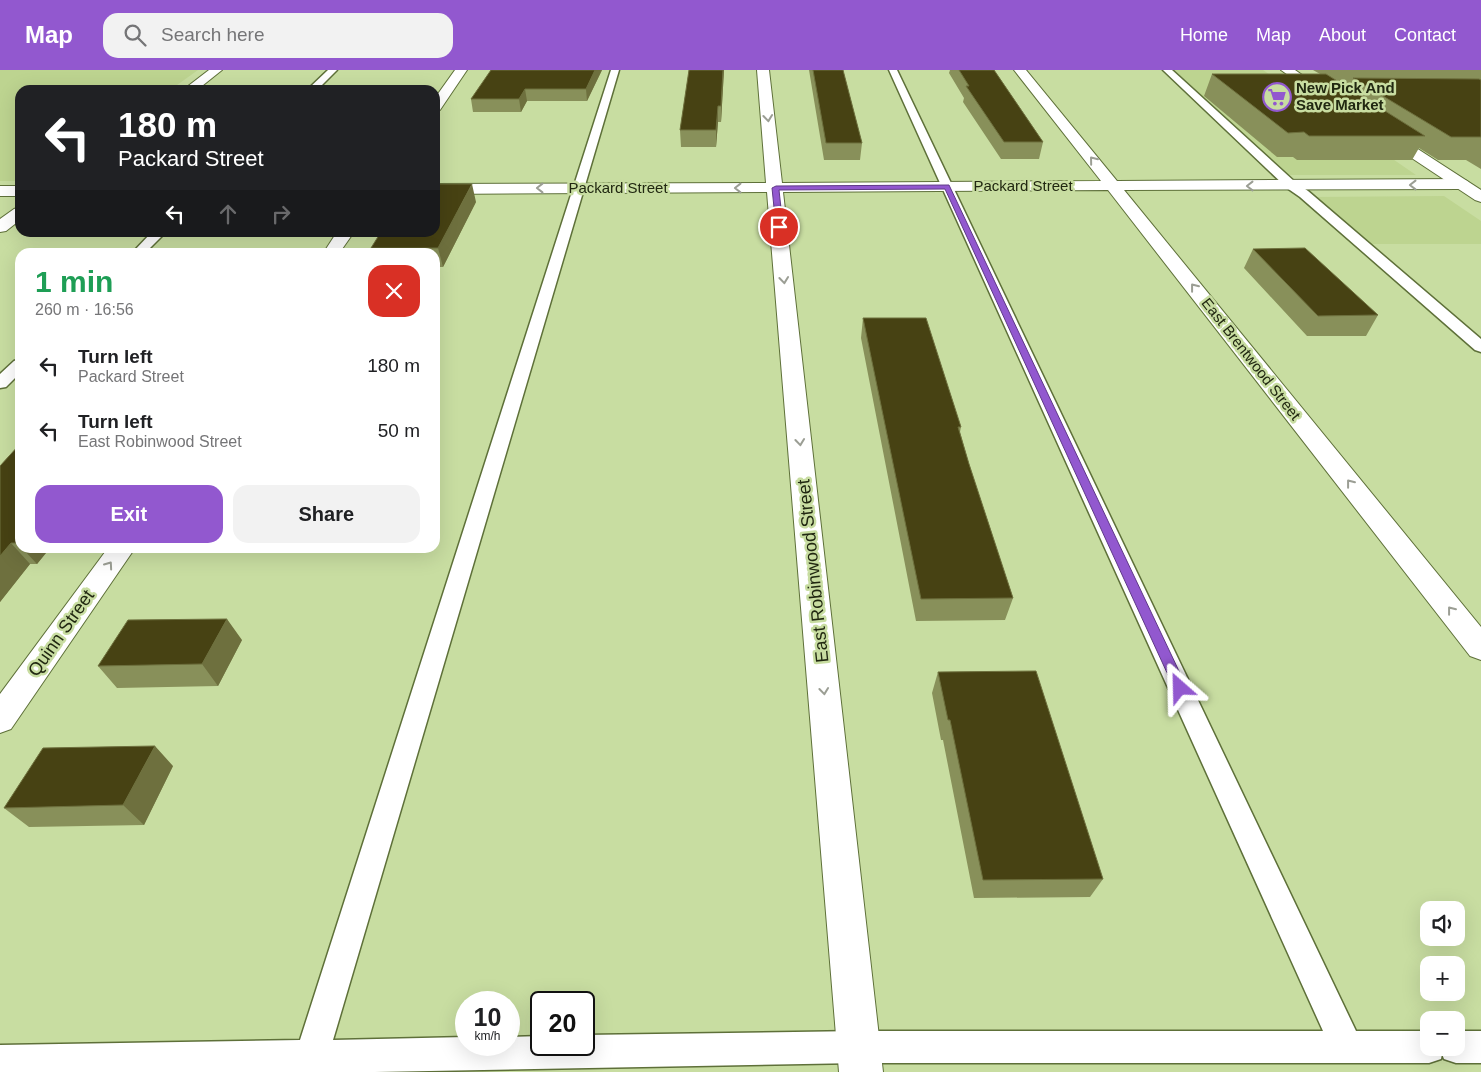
<!DOCTYPE html>
<meta charset="utf-8">
<style>
:root{--surface:#fff;--page:#f2f2f2;--text:#202124;--muted:#757577;--accent:#9258cf}
body{margin:0;font-family:Arial,sans-serif;background:var(--page);color:var(--text);height:100vh;display:flex;flex-direction:column;font-size:19px;white-space:nowrap}
*{box-sizing:border-box;margin:0}
p{font-size:16px;color:var(--muted)}
.icon{flex:none;width:28px;height:28px;fill:none;stroke:currentColor;stroke-width:2;stroke-linecap:round;stroke-linejoin:round}
.map{position:relative;flex:1;overflow:hidden}
.drawer{position:absolute;left:15px;top:178px;width:425px;height:305px;display:flex;flex-direction:column;background:var(--surface);border-radius:15px;box-shadow:0 5px 20px #0002}
.drawer>*{flex:none}
.hud{position:absolute;left:15px;top:15px;width:425px;height:152px;border-radius:15px;box-shadow:0 5px 20px #0002;background:#202124;color:#fff;overflow:hidden}
.tools{position:absolute;left:1420px;top:831px;display:grid;gap:10px}
.tools a{display:grid;place-items:center;width:45px;height:45px;border-radius:10px;background:var(--surface);box-shadow:0 5px 20px #0002;font-size:25px}
.speed{position:absolute;left:455px;top:921px;display:flex;gap:10px;font-size:25px;font-weight:700;text-align:center}
.speed>*{display:grid;place-content:center;width:65px;height:65px;border-radius:50%;background:var(--surface);box-shadow:0 5px 20px #0002;line-height:1}
.speed small{font-size:12px;font-weight:400}
.speed .limit{border:2px solid #111;border-radius:8px;background:#fff;color:#111}
.pin{position:absolute;display:grid;place-items:center;width:42px;height:42px;color:#fff;margin:-21px;border:2px solid #fff;border-radius:50%;box-shadow:0 1px 5px #0007}
.me{position:absolute;width:55px;margin:-28px;rotate:335deg;stroke-linejoin:round;filter:drop-shadow(0 0 4px #0008)}
.turn{display:flex;align-items:center;gap:18px;height:105px;padding:0 20px;font-size:22px}
.turn .icon{width:65px;height:65px;stroke-width:2.5}
.turn b{display:block;font-size:35px;line-height:42px}
.lanes{display:flex;align-items:center;height:48px;padding:0 20px;background:#0003;justify-content:center;gap:25px;direction:ltr}
.lanes .off{opacity:.35}
.round{display:grid;place-items:center;flex:none;width:52px;height:52px;border-radius:15px;background:var(--page)}
.head{display:flex;align-items:center;justify-content:space-between;height:85px;padding:0 20px}
h1{font-size:30px;font-weight:800;line-height:38px;color:#1e9e55}
.button{display:flex;gap:10px;margin-top:auto;padding:10px 20px}
.button a{flex:1;height:58px;border-radius:15px;background:var(--accent);color:#fff;font-size:20px;font-weight:800;line-height:58px;text-align:center}
.button a+a{background:var(--page);color:var(--text)}
ul{padding:0;list-style:none}
li{display:flex;align-items:center;gap:15px;height:65px;padding:0 20px}
li div{flex:1}
li b{display:block;font-size:19px}
li em{font-style:normal}
header{display:flex;align-items:center;gap:30px;box-sizing:border-box;height:70px;padding:0 25px;background:var(--accent);color:#fff}
header strong{font-size:24px}
nav{display:flex;gap:28px;margin-inline-start:auto;font-size:18px}
.search{width:350px;height:45px;background:var(--page);display:flex;align-items:center;gap:12px;box-sizing:border-box;padding:0 18px;border-radius:15px;color:var(--muted);font-size:19px}
.map>svg:first-child{display:block}
</style>
<header>
<strong>Map</strong>
<div class="search"><svg class="icon" aria-label="search" viewBox="0 0 24 24"><circle cx="10" cy="10" r="6"/><path d="M15 15l6 6"/></svg>Search here</div>
<nav><a>Home</a><a>Map</a><a>About</a><a>Contact</a></nav>
</header>
<div class="map">
<svg width="1481" height="1002" viewBox="0 0 1481 1002">
<rect width="100%" height="100%" fill="#c8dda1"/>
<!-- built -->
<path fill="#bdd490" d="M0,0H198L170,20H20V111H0Z
M1174,0H1263L1416,105H1287Z
M1444,126L1481,151V174H1370L1313,127Z"/>
<g fill="none" stroke-linecap="round" stroke-linejoin="round">
<defs>
<path id="lane" d="M328,0H337L317,20H307Z
M611,0H619L333,970L466,967V975H509V967L541,966V975H584V965L859,961H1323L889,0H897L1356,961H1429V978H1456V961H1481V993H1456L1444,989L1442,984L1441,989L1429,993H859L375,1002H0V975L300,970Z
M1163,0H1172L1295,112L1308,121L1481,269V282L1475,280L1300,127L1287,118Z
M152,162H166L146,182H133Z
M20,289V303L6,317L0,318V304L14,291Z"/>
<path id="street" d="M209,0H222L197,20H183Z
M455,0H467L440,40L435,41V28Z
M757,0H769L782,113L1101,111L1014,0H1026L1117,111L1462,109L1467,111L1470,114L1467,117L1462,119L1124,120L1481,557V590L1470,586L1108,120L783,122L883,1002H839L767,122L435,124V114L766,113Z
M0,116H20V126H0Z
M20,137V150L6,161L0,162V149L14,139Z
M337,162H354L340,182H324Z
M108,478H135L11,659L0,663V624Z"/>
<path id="secondary" d="M1281,0H1295L1329,24L1327,27H1319Z
M1385,60L1390,61L1481,120V132L1475,130L1380,67L1378,64L1380,61Z"/>
</defs>
<!-- lane casing -->
<use href="#lane" stroke="#5e7039" stroke-width="3"/>
<!-- street casing -->
<use href="#street" stroke="#5e7039" stroke-width="2"/>
<!-- secondary casing -->
<use href="#secondary" stroke="#5e7039" stroke-width="2"/>
<!-- lane -->
<use href="#lane" fill="#fff" fill-rule="evenodd"/>
<!-- street -->
<use href="#street" fill="#fff" fill-rule="evenodd"/>
<!-- secondary -->
<use href="#secondary" fill="#fff" fill-rule="evenodd"/>
</g>
<!-- wall -->
<path fill="#88905a" d="M602,0L587,31H527L521,42H473L471,29Z
M689,0H724L721,52H718L716,77H681L680,60Z
M809,0H843L862,73L860,90H824Z
M950,0H994L1043,72L1039,89H1001L963,32L964,28L949,3Z
M1313,0H1481V99L1466,90H1438L1419,78L1412,90H1297L1293,87H1277L1204,26L1212,4H1320Z
M476,132L443,197H435V182H372L371,178Z
M1253,179L1378,245L1366,266H1307L1244,198Z
M863,248L961,357L960,362L969,394L1013,528L1005,550L916,551L861,268Z
M20,374V478H50L37,494H30L0,532V396Z
M242,570L218,616L117,618L98,596Z
M938,602L1103,809L1090,827L974,828L943,670H941L932,623Z
M173,696L144,755L29,757L4,738Z"/>
<!-- shaded-wall -->
<path fill="#6e703e" d="M595,0H602L587,31L586,19Z
M723,0H724L721,52V36Z
M525,19L527,31L521,42L519,29Z
M718,36V52L716,77V60Z
M472,114L476,132L443,197L438,178Z
M11,473L30,494L0,532V486Z
M22,478H50L37,494Z
M227,549L242,570L218,616L202,594Z
M155,676L173,696L144,755L123,735Z"/>
<!-- building -->
<path fill="#474213" stroke="#6e703e" d="M491,0H595L586,19H525L519,29H471Z
M689,0H723L721,36H718L716,60H680Z
M813,0H843L862,73H826Z
M959,0H994L1043,72H1004L966,16H969Z
M1212,4H1326L1425,66H1309L1304,62L1288,63Z
M1353,8L1479,9L1481,10V67H1451Z
M435,114H472L438,178H371L381,162H435Z
M1305,178L1378,245L1318,246L1253,179Z
M863,248H926L961,357H958L969,394L1013,528L921,529Z
M20,374V470L18,473H11L0,486V396Z
M227,549L202,594L98,596L128,550Z
M1036,601L1103,809L983,810L950,650H948L938,602Z
M155,676L123,735L4,738L43,678Z"/>
<!-- one-way arrows -->
<defs><path id="oneway-chevron" d="M-2-3.5L2.5 0L-2 3.5" fill="none" stroke-width="1.6" stroke-linecap="round" stroke-linejoin="round" transform="scale(1.25)"/></defs>
<g stroke="#9b9e94">
<use href="#oneway-chevron" transform="translate(768 48) rotate(84)"/>
<use href="#oneway-chevron" transform="translate(1093 90) rotate(-129)"/>
<use href="#oneway-chevron" transform="translate(1413 115) rotate(180)"/>
<use href="#oneway-chevron" transform="translate(1250 116) rotate(180)"/>
<use href="#oneway-chevron" transform="translate(540 118) rotate(180)"/>
<use href="#oneway-chevron" transform="translate(738 118) rotate(180)"/>
<use href="#oneway-chevron" transform="translate(784 210) rotate(84)"/>
<use href="#oneway-chevron" transform="translate(1194 217) rotate(-128)"/>
<use href="#oneway-chevron" transform="translate(800 372) rotate(84)"/>
<use href="#oneway-chevron" transform="translate(1350 413) rotate(-128)"/>
<use href="#oneway-chevron" transform="translate(109 495) rotate(-55)"/>
<use href="#oneway-chevron" transform="translate(1451 540) rotate(-128)"/>
<use href="#oneway-chevron" transform="translate(824 621) rotate(84)"/>
</g>
<!-- route -->
<path fill="#9258cf" stroke="#5f3987" d="M949,115L1187,618L1185,622L1180,624L1176,622L1174,618L945,119L779,120L783,157L779,159L776,157L772,118L776,116Z"/>
<!-- icons -->
<defs>
<symbol id="supermarket-ring" viewBox="-11 -11 22 22"><circle r="9.5" fill="#c8dda1" stroke="#9258cf" stroke-width="1.5"/><path d="M-6-5.5h2.5l.6 2H6L4.5 2H-2.5L-4.4-4H-6ZM-1.5 3.2a1.3 1.3 0 1 0 .1 0ZM3 3.2a1.3 1.3 0 1 0 .1 0Z" fill="#9258cf"/></symbol>
</defs>
<g fill-rule="evenodd">
<use href="#supermarket-ring" x="1261" y="11" width="32" height="32"/>
</g>
<g text-anchor="middle" stroke-width="5" stroke-linejoin="round" paint-order="stroke">
<!-- far-poi labels -->
<g font-size="15" font-weight="bold" fill="#212811" stroke="#c8dda1" text-anchor="start">
<text x="1296" y="23">New Pick And<tspan x="1296" dy="17">Save Market</tspan></text>
</g>
<!-- far-street labels -->
<g font-size="15" fill="#212811" stroke="#c8dda1">
<text x="1023" y="121">Packard Street</text>
<text x="618" y="123">Packard Street</text>
<text transform="translate(1251 289) rotate(52)" y="5">East Brentwood Street</text>
</g>
<!-- street labels -->
<g font-size="18" fill="#212811" stroke="#c8dda1">
<text transform="translate(813 501) rotate(-96)" y="6">East Robinwood Street</text>
<text transform="translate(61 563) rotate(-55)" y="6">Quinn Street</text>
</g>
</g>
</svg>
<div class="tools">
<a><svg class="icon" aria-label="sound" viewBox="0 0 24 24"><path d="M4 9h4l5-4v14l-5-4H4zM17 9q2 3 0 6"/></svg></a>
<a>+</a>
<a>−</a>
</div>
<div class="speed"><div>10<small>km/h</small></div><div class="limit">20</div></div>
<div class="pin" style="left:779px;top:157px;background:#d93025"><svg class="icon" aria-label="arrive" viewBox="0 0 24 24"><path d="M6 21V4h12l-3 4 3 4H6"/></svg></div>
<svg class="me" style="left:1180px;top:618px" viewBox="-20 -20 40 40"><path d="M0-17L14 15 0 8-14 15z" fill="#9258cf" stroke="#fff" stroke-width="4"/></svg>
<div class="hud">
<div class="turn"><svg class="icon" aria-label="left" viewBox="0 0 24 24"><path d="M17 20v-9H6M10 6l-5 5 5 5"/></svg><div><b>180 m</b>Packard Street</div></div>
<div class="lanes"><svg class="icon" aria-label="left" viewBox="0 0 24 24"><path d="M17 20v-9H6M10 6l-5 5 5 5"/></svg><svg class="icon off" aria-label="ahead" viewBox="0 0 24 24"><path d="M12 20V5M6 11l6-6 6 6"/></svg><svg class="icon off" aria-label="right" viewBox="0 0 24 24"><path d="M7 20v-9h11M14 6l5 5-5 5"/></svg></div>
</div>
<section class="drawer">
<div class="head"><div><h1>1 min</h1><p>260 m · 16:56</p></div><a class="round" style="background:#d93025;color:#fff"><svg class="icon" aria-label="close" viewBox="0 0 24 24"><path d="M6 6l12 12M18 6L6 18"/></svg></a></div>
<ul>
<li><svg class="icon" aria-label="left" viewBox="0 0 24 24"><path d="M17 20v-9H6M10 6l-5 5 5 5"/></svg><div><b>Turn left</b><p>Packard Street</p></div><em>180 m</em></li>
<li><svg class="icon" aria-label="left" viewBox="0 0 24 24"><path d="M17 20v-9H6M10 6l-5 5 5 5"/></svg><div><b>Turn left</b><p>East Robinwood Street</p></div><em>50 m</em></li>
</ul>
<div class="button"><a>Exit</a><a>Share</a></div>
</section>
</div>
